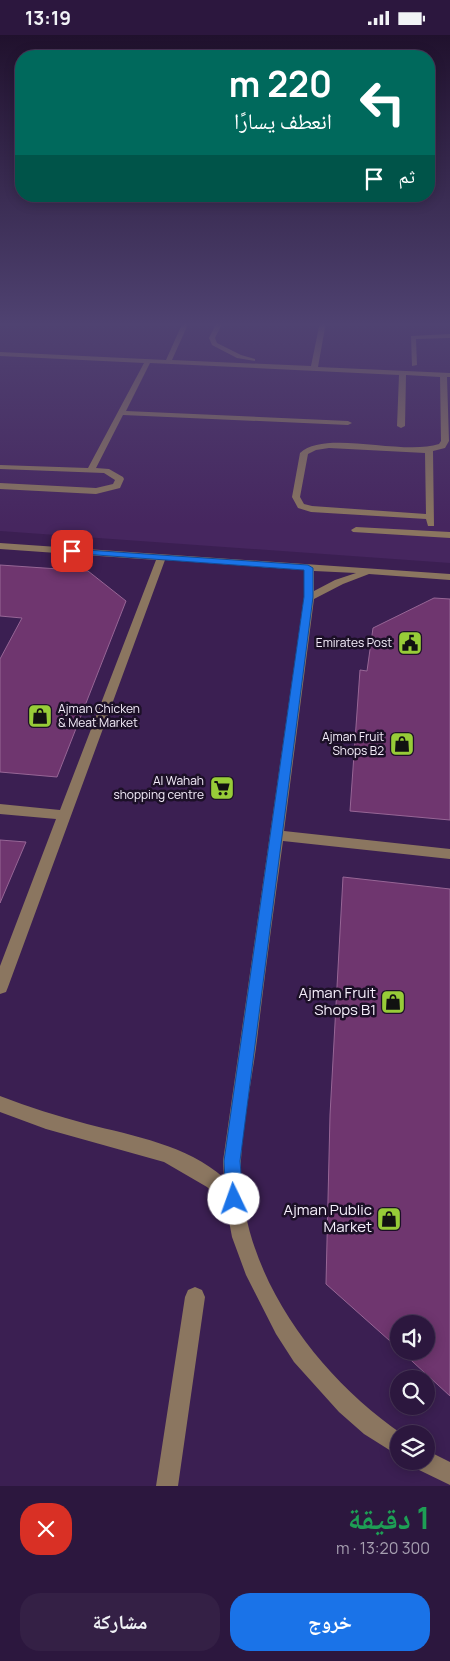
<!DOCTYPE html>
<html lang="ar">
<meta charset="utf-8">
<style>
:root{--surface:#2c173e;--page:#342045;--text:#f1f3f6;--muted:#a69fb0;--line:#483658;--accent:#1a73e8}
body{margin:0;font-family:Manrope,"Noto Naskh Arabic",sans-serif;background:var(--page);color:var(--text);direction:rtl;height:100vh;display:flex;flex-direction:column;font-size:19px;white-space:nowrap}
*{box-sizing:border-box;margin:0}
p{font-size:16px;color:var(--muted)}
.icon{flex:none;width:28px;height:28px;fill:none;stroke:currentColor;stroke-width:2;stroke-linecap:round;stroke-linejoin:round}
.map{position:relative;height:1451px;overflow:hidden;direction:ltr}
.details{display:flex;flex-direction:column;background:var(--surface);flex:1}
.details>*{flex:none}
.banner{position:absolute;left:15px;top:15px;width:420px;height:152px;border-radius:20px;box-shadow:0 2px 12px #0003,0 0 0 1px var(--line);direction:rtl;background:#00695c;color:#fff;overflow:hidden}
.fabs{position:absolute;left:390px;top:1280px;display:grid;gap:10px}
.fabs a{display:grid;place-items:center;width:45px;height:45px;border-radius:50%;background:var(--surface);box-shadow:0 2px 12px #0003,0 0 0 1px var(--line);font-size:25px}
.pin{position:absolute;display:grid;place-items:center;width:42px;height:42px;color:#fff;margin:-21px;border-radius:10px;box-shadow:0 2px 8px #0006}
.me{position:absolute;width:55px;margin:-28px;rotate:357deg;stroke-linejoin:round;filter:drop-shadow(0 0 4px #0008)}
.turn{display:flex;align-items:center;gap:18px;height:105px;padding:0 20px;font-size:22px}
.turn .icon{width:65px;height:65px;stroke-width:2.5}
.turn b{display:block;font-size:35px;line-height:42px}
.then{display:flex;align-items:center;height:48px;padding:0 20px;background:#0003;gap:10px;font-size:19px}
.round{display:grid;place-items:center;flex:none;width:52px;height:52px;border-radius:20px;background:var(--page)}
.overview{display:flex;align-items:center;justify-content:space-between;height:85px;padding:0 20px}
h1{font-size:30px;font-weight:700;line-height:38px;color:#1e9e55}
.action{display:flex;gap:10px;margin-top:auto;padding:10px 20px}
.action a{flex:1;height:58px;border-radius:20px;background:var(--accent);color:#fff;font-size:20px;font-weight:700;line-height:58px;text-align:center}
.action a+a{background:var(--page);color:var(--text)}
.status{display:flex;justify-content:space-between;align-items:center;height:35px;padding:0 25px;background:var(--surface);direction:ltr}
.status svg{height:14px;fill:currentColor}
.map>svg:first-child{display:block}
</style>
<div class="status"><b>13:19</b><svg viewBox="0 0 49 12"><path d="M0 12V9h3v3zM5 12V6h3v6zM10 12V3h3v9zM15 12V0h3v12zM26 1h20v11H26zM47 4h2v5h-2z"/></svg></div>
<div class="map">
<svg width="450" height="1451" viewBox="0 0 450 1451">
<rect width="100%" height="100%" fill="#3b1f52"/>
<!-- built -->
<path fill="#46265f" d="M0,287H450V528L0,496Z"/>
<!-- building -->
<path fill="#6f366f" stroke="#976696" d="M0,530L88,536L126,566L57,742L0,737V624L22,583L0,581Z
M434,563L450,564V785L350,776L360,635L367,636L373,593Z
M0,805L26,807L0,868Z
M343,842L450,854V1361L401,1316H426V1289H399V1314L326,1249L330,1080Z"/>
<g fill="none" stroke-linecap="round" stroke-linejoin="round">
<!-- minor -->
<path fill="#8b7660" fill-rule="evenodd" d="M183,287H189L172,325L311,331L320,287H326L318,332L450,338V342H447L449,406L445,413L433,416L434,491H428L426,484L311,477L298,473L292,462L300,418C325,394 402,421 439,409L441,406L440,342L406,340L405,391L401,393L397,391L399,340L150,328L126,376L348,386L352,388L348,390L123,380L96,433L109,434L123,442L124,444L120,453L96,459L0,454V448L96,453L113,449L115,445L104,438L0,434V430L88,433L144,328L0,321V317L166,325ZM329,413L425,418L426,479L312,471L304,469L300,462L308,419L316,415Z
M217,287H223L215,303L217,308L241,320L255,324V326L237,323L212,310L209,303Z
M450,299V303L416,304L417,330L412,331L411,301Z
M356,492L450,497V503L353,497L351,495Z
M0,508L450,539V545L369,539L343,549L314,564L284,796L450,814V824L283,806C274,872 265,938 257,1005C252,1045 243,1085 241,1125C237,1234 316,1340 402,1399H399V1421L364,1399L339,1377L294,1327L276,1299L246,1240L232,1202L226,1170L207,1152L164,1127L46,1094L0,1077V1061C29,1072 57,1081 87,1089C134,1101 187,1110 224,1143L223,1126L304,562V535L165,525L8,952L6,957L0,959V931L56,784L0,779V769L60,775L156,525L0,514ZM314,536L356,538L335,545L314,556Z
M195,1252L202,1255L205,1262L178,1451H156L185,1262L188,1255Z
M426,1415L450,1427V1450L417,1434L414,1426H426Z"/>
</g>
<!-- sky -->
<linearGradient id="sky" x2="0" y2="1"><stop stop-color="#20112d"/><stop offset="0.59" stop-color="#4f4271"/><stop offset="1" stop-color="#4f4271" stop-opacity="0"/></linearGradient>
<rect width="450" height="490" fill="url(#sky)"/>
<!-- route -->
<path fill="#1a73e8" stroke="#114b97" d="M72,514L308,530L313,533V562L240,1126L243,1164L240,1170L234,1173L228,1170L226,1164L224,1126L304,562V535L69,518L67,516Z"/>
<!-- icons -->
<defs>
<symbol id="civic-square" viewBox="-11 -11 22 22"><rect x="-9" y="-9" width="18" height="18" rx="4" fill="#97cc38" stroke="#1c1027"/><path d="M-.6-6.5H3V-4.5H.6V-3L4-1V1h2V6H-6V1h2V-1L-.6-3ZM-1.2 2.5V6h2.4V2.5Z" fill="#111"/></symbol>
<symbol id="shop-square" viewBox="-11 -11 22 22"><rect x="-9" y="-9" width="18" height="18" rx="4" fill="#97cc38" stroke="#1c1027"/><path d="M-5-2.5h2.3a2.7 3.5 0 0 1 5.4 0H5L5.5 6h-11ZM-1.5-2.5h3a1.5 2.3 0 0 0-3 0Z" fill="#111"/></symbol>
<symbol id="supermarket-square" viewBox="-11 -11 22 22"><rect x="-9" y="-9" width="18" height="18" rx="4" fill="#97cc38" stroke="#1c1027"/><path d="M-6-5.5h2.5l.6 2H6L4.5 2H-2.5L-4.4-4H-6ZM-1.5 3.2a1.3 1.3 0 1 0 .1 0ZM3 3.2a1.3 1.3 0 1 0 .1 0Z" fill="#111"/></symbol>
</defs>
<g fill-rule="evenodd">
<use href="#civic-square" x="396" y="594" width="28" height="28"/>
<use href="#shop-square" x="26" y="667" width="28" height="28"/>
<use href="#shop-square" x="388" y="695" width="28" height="28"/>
<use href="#supermarket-square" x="208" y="739" width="28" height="28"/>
<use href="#shop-square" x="379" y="953" width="28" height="28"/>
<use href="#shop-square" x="375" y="1170" width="28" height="28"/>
</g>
<g text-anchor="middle" stroke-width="5" stroke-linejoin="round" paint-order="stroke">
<!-- poi labels -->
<g font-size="12" fill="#f6effc" stroke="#1c1027" text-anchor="end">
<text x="392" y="612">Emirates Post</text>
<text x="58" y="678" text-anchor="start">Ajman Chicken<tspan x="58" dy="14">&amp; Meat Market</tspan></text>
<text x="384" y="706">Ajman Fruit<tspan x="384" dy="14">Shops B2</tspan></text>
<text x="204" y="750">Al Wahah<tspan x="204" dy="14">shopping centre</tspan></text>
</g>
<!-- near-poi labels -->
<g font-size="15" fill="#f6effc" stroke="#1c1027" text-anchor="end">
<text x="376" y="963">Ajman Fruit<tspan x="376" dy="17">Shops B1</tspan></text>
<text x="372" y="1180">Ajman Public<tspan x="372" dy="17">Market</tspan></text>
</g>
</g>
</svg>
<div class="fabs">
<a><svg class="icon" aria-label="sound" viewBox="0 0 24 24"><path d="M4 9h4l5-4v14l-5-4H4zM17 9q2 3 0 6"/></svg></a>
<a><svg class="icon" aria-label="search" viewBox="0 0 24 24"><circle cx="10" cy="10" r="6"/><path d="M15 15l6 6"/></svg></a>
<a><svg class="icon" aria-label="layers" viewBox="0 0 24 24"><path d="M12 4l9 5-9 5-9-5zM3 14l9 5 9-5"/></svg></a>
</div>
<div class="pin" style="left:72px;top:516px;background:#d93025"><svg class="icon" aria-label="arrive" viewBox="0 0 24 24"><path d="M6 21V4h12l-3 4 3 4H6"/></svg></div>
<svg class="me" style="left:234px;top:1164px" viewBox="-20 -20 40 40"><circle r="19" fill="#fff"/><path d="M0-13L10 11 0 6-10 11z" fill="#1a73e8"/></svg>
<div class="banner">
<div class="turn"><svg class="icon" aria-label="left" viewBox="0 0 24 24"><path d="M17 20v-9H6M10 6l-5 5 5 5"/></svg><div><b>220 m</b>انعطف يسارًا</div></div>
<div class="then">ثم<svg class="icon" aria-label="arrive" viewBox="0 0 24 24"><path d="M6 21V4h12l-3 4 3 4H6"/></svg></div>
</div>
</div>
<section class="details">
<div class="overview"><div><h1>1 دقيقة</h1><p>300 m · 13:20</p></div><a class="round" style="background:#d93025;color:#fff"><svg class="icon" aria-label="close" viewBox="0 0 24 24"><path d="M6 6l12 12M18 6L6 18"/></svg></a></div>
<div class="action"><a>خروج</a><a>مشاركة</a></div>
</section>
